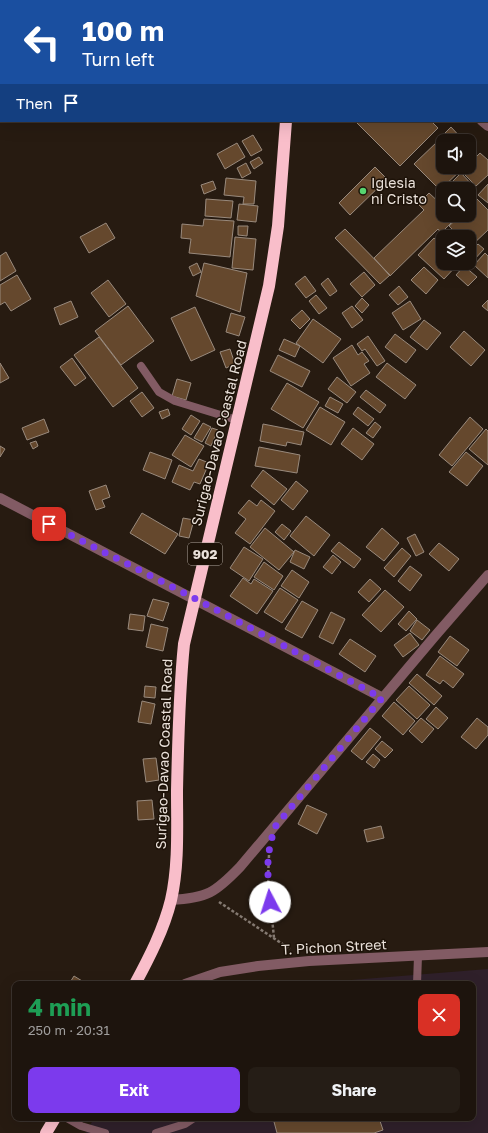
<!DOCTYPE html>
<meta charset="utf-8">
<style>
:root{--surface:#1d140d;--page:#251d16;--text:#f1f3f6;--muted:#a09e9d;--line:#3b332e;--accent:#7c3aed}
body{margin:0;font-family:"Golos Text",sans-serif;background:var(--page);color:var(--text);height:100vh;display:flex;flex-direction:column;font-size:15px;white-space:nowrap}
*{box-sizing:border-box;margin:0}
p{font-size:13px;color:var(--muted)}
.icon{flex:none;width:22px;height:22px;fill:none;stroke:currentColor;stroke-width:2;stroke-linecap:round;stroke-linejoin:round}
.map{position:relative;flex:1;overflow:hidden}
.drawer{position:absolute;left:12px;top:981px;width:464px;height:140px;display:flex;flex-direction:column;background:var(--surface);border-radius:8px;box-shadow:0 4px 16px #0002,0 0 0 1px var(--line)}
.drawer>*{flex:none}
.guide{position:absolute;left:0px;top:0px;width:488px;height:122px;box-shadow:0 4px 16px #0002,0 0 0 1px var(--line);background:#1a4fa0;color:#fff;overflow:hidden}
.buttons{position:absolute;left:436px;top:134px;display:grid;gap:8px}
.buttons a{display:grid;place-items:center;width:40px;height:40px;border-radius:8px;background:var(--surface);box-shadow:0 4px 16px #0002,0 0 0 1px var(--line);font-size:20px}
.pin{position:absolute;display:grid;place-items:center;width:34px;height:34px;color:#fff;margin:-17px;border-radius:8px;box-shadow:0 2px 6px #0006}
.me{position:absolute;width:44px;margin:-22px;rotate:355deg;stroke-linejoin:round;filter:drop-shadow(0 0 3px #0008)}
.turn{display:flex;align-items:center;gap:14px;height:84px;padding:0 16px;font-size:18px}
.turn .icon{width:52px;height:52px;stroke-width:2.5}
.turn b{display:block;font-size:28px;line-height:34px}
.then{display:flex;align-items:center;height:38px;padding:0 16px;background:#0003;gap:8px;font-size:15px}
.round{display:grid;place-items:center;flex:none;width:42px;height:42px;border-radius:8px;background:var(--page)}
.overview{display:flex;align-items:center;justify-content:space-between;height:68px;padding:0 16px}
h1{font-size:24px;font-weight:700;line-height:30px;color:#1e9e55}
.primary-button{display:flex;gap:8px;margin-top:auto;padding:8px 16px}
.primary-button a{flex:1;height:46px;border-radius:8px;background:var(--accent);color:#fff;font-size:16px;font-weight:700;line-height:46px;text-align:center}
.primary-button a+a{background:var(--page);color:var(--text)}
.map>svg:first-child{display:block}
</style>
<div class="map">
<svg width="488" height="1133" viewBox="0 0 488 1133">
<rect width="100%" height="100%" fill="#271b11"/>
<!-- commercial -->
<path fill="#2f202a" d="M488,969V1133H86L94,1118H473V984H302Z"/>
<!-- building -->
<path fill="#65482d" stroke="#998a7d" d="M379,0H405L404,1Z
M445,0H471L470,1Z
M488,32V58L487,59V33Z
M488,66V90L487,89Z
M359,121H431L438,128L400,166L357,123Z
M451,127L464,141H443V143L439,139Z
M253,135L262,150L251,156L242,141Z
M438,141L443,146V167H464L440,190L414,164Z
M237,143L245,157L225,169L217,154Z
M469,146L476,153L469,160Z
M480,153L488,160V175L476,186L461,171L466,167H469V164Z
M259,157L263,163L254,169L250,162Z
M246,163L251,173L242,178L237,168Z
M375,167L387,179L350,215L339,203Z
M461,173L476,189L469,195V189H445Z
M226,178L256,181L254,204H243L244,197L224,195Z
M213,181L216,189L204,194L201,185Z
M488,184V203L478,195Z
M429,193L443,206V215H451L455,219L441,233L438,229L390,276L374,258L424,210L418,204Z
M206,199L233,201L231,218L205,216Z
M477,199L488,210V230L470,247L469,237H460L449,226L461,215H469V207Z
M239,204L258,206L256,222L237,220Z
M204,219L234,221L230,257L189,253L191,239L181,238L182,224L203,226Z
M106,223L115,238L89,253L80,237Z
M238,226H248L247,236L238,235Z
M345,229L390,275L380,284L335,238Z
M235,237L256,239L253,270L232,268Z
M434,238L443,246V263H459L444,279L418,255Z
M478,244L484,249L473,261L469,258V253Z
M6,252L16,271L0,281V256Z
M485,253L488,256V278L474,265Z
M197,263L201,272L193,276L189,267Z
M204,263L247,273L240,312L196,296Z
M464,266L477,277L468,286L456,275Z
M424,267L438,280L426,294L411,280Z
M364,272L375,285L362,297L350,284Z
M17,275L31,299L11,311L5,302L0,305V285Z
M305,276L316,291L306,298L295,284Z
M328,278L337,291L330,296L321,284Z
M108,280L126,304L109,317L91,293Z
M399,286L408,297L398,305L389,295Z
M316,295L327,308L319,314L309,301Z
M362,298L369,305L362,313L355,306Z
M488,300V311L482,306Z
M71,301L78,317L60,325L54,308Z
M410,301L421,319L403,330L392,313Z
M128,306L154,341L121,365L95,331Z
M352,306L363,320L352,328L342,313Z
M195,307L215,350L191,361L171,318Z
M302,310L310,319L300,329L291,320Z
M231,313L245,317L239,336L226,332Z
M313,319L341,339L323,363L296,343Z
M424,320L441,333L427,350L410,337Z
M464,331L485,350L471,366L450,347Z
M395,334L416,350L406,363L385,347Z
M368,336L385,361L377,366L365,349L362,351L357,344Z
M99,337L138,388L113,407L74,355Z
M284,339L300,346L295,357L279,350Z
M352,345L358,355L362,352L369,361L364,364L370,373L351,386L333,358Z
M230,349L235,364L226,368L220,352Z
M278,355L310,371L302,387L270,371Z
M72,358L86,378L75,386L60,367Z
M0,363L9,378L0,383Z
M387,363L416,385L405,399L376,377Z
M337,377L356,392L347,403L328,389Z
M177,379L191,383L186,400L172,396Z
M287,383L319,402L303,428L271,409Z
M366,390L386,405L380,413L360,397Z
M142,392L154,408L142,417L130,401Z
M330,397L343,404L338,413L325,406Z
M320,407L345,422L331,445L306,430Z
M358,407L374,419L368,426L353,414Z
M168,409L170,415L162,419L159,412Z
M191,415L200,421L191,435L182,429Z
M470,417L483,429L452,466L439,455Z
M44,419L49,432L27,440L22,428Z
M375,422L381,427L373,438L366,433Z
M203,423L211,427L202,442L194,438Z
M263,424L304,432L301,445L287,442L286,446L260,441Z
M212,428L218,430L211,446L205,443Z
M353,428L374,444L362,460L341,444Z
M486,429L488,431V465L469,449Z
M185,435L204,446L191,467L172,455Z
M36,441L38,446L33,449L30,443Z
M0,446L5,449L0,457Z
M259,447L300,455L297,473L255,466Z
M150,452L172,460L165,479L143,470Z
M466,452L483,466L467,486L449,472Z
M199,459L209,463L200,484L194,482L190,490L172,482L179,465L193,471Z
M263,470L287,489L274,505L251,486Z
M296,481L308,491L293,510L281,500Z
M106,485L110,497L102,500L105,507L96,510L89,491Z
M249,500L257,506L261,500L275,511L250,544L235,533L246,519L238,513Z
M142,513L178,534L165,554L130,533Z
M306,516L330,535L314,556L290,536Z
M183,518L194,520L189,538L179,536Z
M282,524L291,531L284,540L275,532Z
M265,528L294,552L279,570L250,547Z
M382,528L399,543L384,561L366,547Z
M415,534L424,552L416,556L407,538Z
M339,542L361,559L354,568L331,551Z
M439,543L459,559L449,571L429,554Z
M244,547L263,559L249,581L230,568Z
M402,548L411,556L394,577L384,568Z
M295,550L310,557L304,569L290,562Z
M333,555L341,562L332,574L323,567Z
M264,562L283,576L274,590L254,577Z
M410,566L422,575L410,591L398,581Z
M292,570L309,582L299,598L281,586Z
M243,578L251,584L254,579L273,591L257,614L230,596Z
M370,579L381,589L369,602L358,592Z
M280,588L298,600L282,623L264,612Z
M385,590L404,607L381,632L362,615Z
M153,599L169,603L163,621L147,616Z
M302,601L318,610L302,638L285,629Z
M409,611L417,619L406,631L398,624Z
M331,612L345,619L333,644L319,637Z
M130,614L145,616L143,631L128,629Z
M417,620L430,630L422,640L410,631Z
M151,624L168,628L163,651L146,647Z
M410,633L419,645L403,657L394,645Z
M450,636L469,650L457,666L438,652Z
M350,639L376,656L365,672L339,654Z
M440,656L464,674L453,688L443,680L440,684L426,675Z
M417,674L442,696L434,705L409,683Z
M145,686L156,687L155,698L144,697Z
M409,686L430,705L417,719L396,700Z
M142,701L155,704L151,724L138,722Z
M394,702L415,721L403,735L382,716Z
M436,707L448,718L438,729L426,719Z
M421,718L434,729L422,743L409,731Z
M477,718L488,727V735L476,749L461,737Z
M370,728L381,737L362,760L351,751Z
M382,741L393,750L385,758L375,749Z
M373,754L380,760L374,768L366,762Z
M156,758L159,780L146,782L143,759Z
M152,800L154,819L138,820L137,801Z
M307,805L327,814L317,834L298,824Z
M381,826L384,838L367,842L364,830Z
M74,976L87,984H69Z
M273,1118H379L383,1130L374,1133H277Z"/>
<g fill="none" stroke-linecap="round" stroke-linejoin="round">
<!-- path -->
<path stroke="#847971" stroke-width="2.5" stroke-dasharray="3 2" stroke-linecap="butt" d="M269,855L268,878L274,938
M219,902L290,949"/>
<!-- lane -->
<path stroke="#825b64" stroke-width="8" d="M141,366L159,392L175,401L237,420
M417,984L418,956
M67,1118L81,1126L105,1133
M156,1133L185,1124L194,1118"/>
<!-- street -->
<path stroke="#825b64" stroke-width="10" d="M336,0L337,1
M482,121L488,126
M0,498L383,698
M171,900C207,898 215,893 240,867L435,636L488,575
M185,984L220,972L258,966L309,961L488,952"/>
<!-- highway -->
<path stroke="#f9beca" stroke-width="12" d="M295,1V0
M135,984C149,958 164,929 171,900C179,865 177,826 177,791C178,742 179,693 184,644L269,286L278,226L286,121
M46,1133L55,1118"/>
</g>
<g fill="none" stroke-linecap="round" stroke-linejoin="round">
<!-- route -->
<path stroke="#7c3aed" stroke-width="7" stroke-dasharray="0 12.6" d="M49,524L194,598L382,698L274,828L268,856V878L270,902"/>
</g>
<!-- markers -->
<circle fill="#57d570" stroke="#1d1208" stroke-width="1.5" cx="363" cy="191" r="4"/>
<g text-anchor="middle" stroke-width="3" stroke-linejoin="round" paint-order="stroke">
<!-- shield labels -->
<rect fill="#1d1208" stroke="#aca39b" stroke-width="1" x="188" y="543" width="34" height="22" rx="3"/>
<g font-size="13" font-weight="bold" fill="#eae1da">
<text x="205" y="559">902</text>
</g>
<!-- poi labels -->
<g font-size="14" fill="#eae1da" stroke="#1d1208" text-anchor="start">
<text x="371" y="188">Iglesia<tspan x="371" dy="16">ni Cristo</tspan></text>
</g>
<!-- street labels -->
<g font-size="14" fill="#eae1da" stroke="#1d1208">
<text transform="translate(219 433) rotate(-76)" y="5">Surigao-Davao Coastal Road</text>
<text transform="translate(164 754) rotate(-88)" y="5">Surigao-Davao Coastal Road</text>
<text transform="translate(334 947) rotate(-3)" y="5">T. Pichon Street</text>
</g>
</g>
</svg>
<div class="buttons">
<a><svg class="icon" aria-label="sound" viewBox="0 0 24 24"><path d="M4 9h4l5-4v14l-5-4H4zM17 9q2 3 0 6"/></svg></a>
<a><svg class="icon" aria-label="search" viewBox="0 0 24 24"><circle cx="10" cy="10" r="6"/><path d="M15 15l6 6"/></svg></a>
<a><svg class="icon" aria-label="layers" viewBox="0 0 24 24"><path d="M12 4l9 5-9 5-9-5zM3 14l9 5 9-5"/></svg></a>
</div>
<div class="pin" style="left:49px;top:524px;background:#d93025"><svg class="icon" aria-label="arrive" viewBox="0 0 24 24"><path d="M6 21V4h12l-3 4 3 4H6"/></svg></div>
<svg class="me" style="left:270px;top:902px" viewBox="-20 -20 40 40"><circle r="19" fill="#fff"/><path d="M0-13L10 11 0 6-10 11z" fill="#7c3aed"/></svg>
<div class="guide">
<div class="turn"><svg class="icon" aria-label="left" viewBox="0 0 24 24"><path d="M17 20v-9H6M10 6l-5 5 5 5"/></svg><div><b>100 m</b>Turn left</div></div>
<div class="then">Then<svg class="icon" aria-label="arrive" viewBox="0 0 24 24"><path d="M6 21V4h12l-3 4 3 4H6"/></svg></div>
</div>
<section class="drawer">
<div class="overview"><div><h1>4 min</h1><p>250 m · 20:31</p></div><a class="round" style="background:#d93025;color:#fff"><svg class="icon" aria-label="close" viewBox="0 0 24 24"><path d="M6 6l12 12M18 6L6 18"/></svg></a></div>
<div class="primary-button"><a>Exit</a><a>Share</a></div>
</section>
</div>
